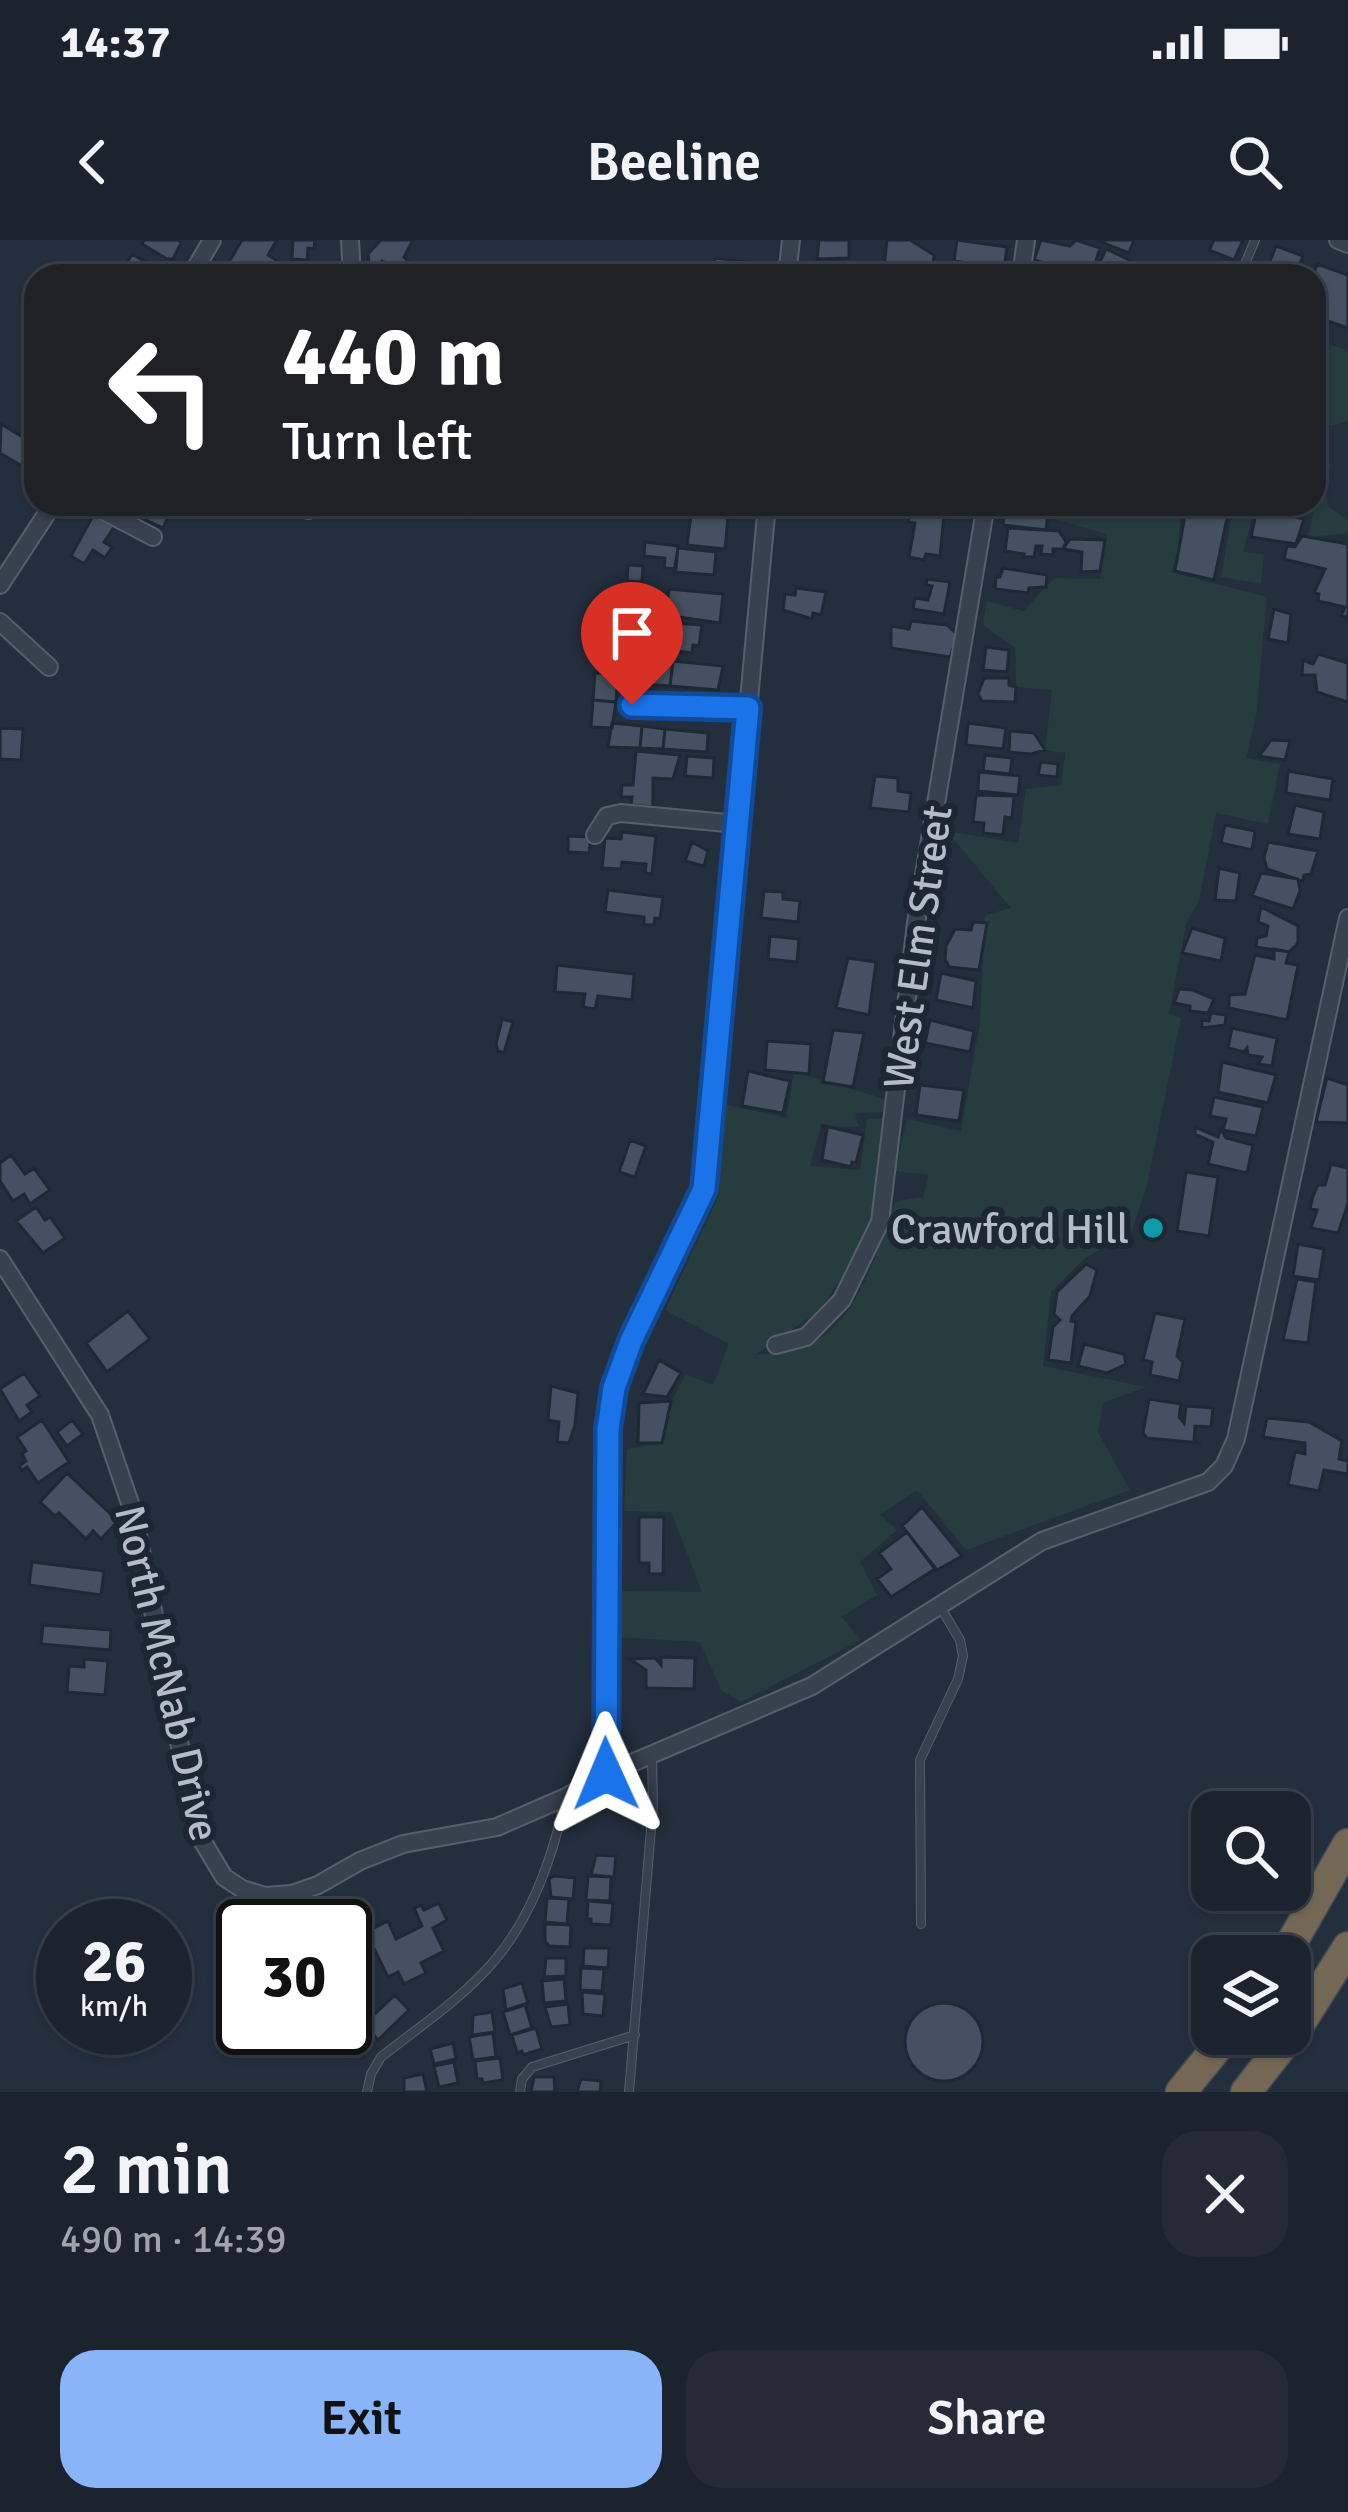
<!DOCTYPE html>
<meta charset="utf-8">
<style>
:root{--surface:#1b232e;--page:#242b36;--text:#f1f3f6;--muted:#a0a4aa;--line:#39404a;--accent:#8ab4f8}
body{margin:0;font-family:Signika,sans-serif;background:var(--page);color:var(--text);height:100vh;display:flex;flex-direction:column;font-size:45px;white-space:nowrap}
*{box-sizing:border-box;margin:0}
p{font-size:39px;color:var(--muted)}
.icon{flex:none;width:66px;height:66px;fill:none;stroke:currentColor;stroke-width:2;stroke-linecap:round;stroke-linejoin:round}
.map{position:relative;height:1852px;overflow:hidden}
.drawer{display:flex;flex-direction:column;background:var(--surface);flex:1}
.drawer>*{flex:none}
.guide{position:absolute;left:24px;top:24px;width:1302px;height:252px;border-radius:36px;box-shadow:0 3px 9px #0004,0 0 0 3px var(--line);background:#202124;color:#fff;overflow:hidden}
.fabs{position:absolute;left:1191px;top:1551px;display:grid;gap:24px}
.fabs a{display:grid;place-items:center;width:120px;height:120px;border-radius:24px;background:var(--surface);box-shadow:0 3px 9px #0004,0 0 0 3px var(--line);font-size:60px}
.speed{position:absolute;left:36px;top:1659px;display:flex;gap:24px;font-size:60px;font-weight:700;text-align:center}
.speed>*{display:grid;place-content:center;width:156px;height:156px;border-radius:50%;background:var(--surface);box-shadow:0 3px 9px #0004,0 0 0 3px var(--line);line-height:1}
.speed small{font-size:30px;font-weight:400}
.speed .limit{border:6px solid #111;border-radius:18px;background:#fff;color:#111}
.pin{position:absolute;display:grid;place-items:center;width:102px;height:102px;color:#fff;margin:-123px -51px;border-radius:50% 50% 50% 0;rotate:-45deg;box-shadow:0 0 12px #0007}
.pin .icon{rotate:45deg}
.me{position:absolute;width:132px;margin:-66px;rotate:359deg;stroke-linejoin:round;filter:drop-shadow(0 0 9px #0008)}
.turn{display:flex;align-items:center;gap:42px;height:252px;padding:0 60px;font-size:54px}
.turn .icon{width:156px;height:156px;stroke-width:2.5}
.turn b{display:block;font-size:84px;line-height:102px}
.round{display:grid;place-items:center;flex:none;width:126px;height:126px;border-radius:36px;background:var(--page)}
.head{display:flex;align-items:center;justify-content:space-between;height:204px;padding:0 60px}
h1{font-size:72px;font-weight:600;line-height:90px}
.cta{display:flex;gap:24px;margin-top:auto;padding:24px 60px}
.cta a{flex:1;height:138px;border-radius:36px;background:var(--accent);color:#111;font-size:48px;font-weight:600;line-height:138px;text-align:center}
.cta a+a{background:var(--page);color:var(--text)}
.status{display:flex;justify-content:space-between;align-items:center;height:84px;padding:0 60px;background:var(--surface);direction:ltr}
.status svg{height:33px;fill:currentColor}
header{display:flex;justify-content:space-between;align-items:center;height:156px;padding:0 60px;background:var(--surface);font-size:54px;font-weight:600}
.map>svg:first-child{display:block}
</style>
<div class="status"><b>14:37</b><svg viewBox="0 0 49 12"><path d="M0 12V9h3v3zM5 12V6h3v6zM10 12V3h3v9zM15 12V0h3v12zM26 1h20v11H26zM47 4h2v5h-2z"/></svg></div>
<header><svg class="icon" aria-label="back" viewBox="0 0 24 24"><path d="M15 5l-7 7 7 7"/></svg>Beeline<svg class="icon" aria-label="search" viewBox="0 0 24 24"><circle cx="10" cy="10" r="6"/><path d="M15 15l6 6"/></svg></header>
<div class="map">
<svg width="1348" height="1852" viewBox="0 0 1348 1852">
<rect width="100%" height="100%" fill="#242f3e"/>
<!-- green -->
<path fill="#263c3f" d="M1314,99L1348,111V182L1325,187L1318,207L1331,225L1322,244L1329,267L1348,281V293L1308,297L1313,272L1265,264H1314Z
M1057,264H1180L1179,311L1171,332L1267,357L1256,476L1246,518L1280,524L1268,584L1216,573L1199,661L1186,684L1169,774L1181,778L1147,945L1132,990L1084,1019L1051,1052L1043,1126L1146,1147L1103,1163L1098,1192L1130,1250L966,1310L917,1250L880,1275L897,1290L860,1322L877,1355L841,1377L861,1400L741,1462L721,1450L700,1402L616,1397L621,1351L702,1352L671,1272L624,1271L627,1209L662,1203L671,1161L686,1134L713,1145L729,1104L665,1070L719,955L723,864L786,878L794,832L888,860V872L855,873L859,887L821,886L810,926L860,930L867,879H882L872,981L850,1025L819,1071L755,1115C769,1113 787,1112 801,1108C859,1088 876,1011 895,961L923,957L929,935L895,931L907,879L961,891L980,782L985,675L1011,668L947,591L1018,603L1026,549L1061,545L1065,513L1045,510L1052,450L1016,447L1015,408L983,385L987,361L1024,371L1054,338L1100,339L1107,294L1054,279Z
M1234,264H1256L1243,312L1264,314L1261,344L1221,337Z"/>
<!-- building -->
<path fill="#455162" stroke="#1f2835" stroke-width="3" d="M144,0H178L181,3L173,19H167L142,4Z
M242,0H277L268,15L281,23L273,36H253L229,22Z
M293,0H315L314,9L308,8L307,20L292,19Z
M381,0H413L404,17L411,24L407,33L382,21L371,36L366,35L370,29L368,14Z
M819,0H849V18L817,19Z
M887,0H910L934,15L932,36H883Z
M957,0L1007,7L1004,28L954,21Z
M1041,0L1070,6L1076,0L1100,8L1091,36L1034,20Z
M1096,0H1134L1129,13Z
M1214,0H1243L1234,20L1209,10Z
M1276,6L1303,16L1296,34L1301,36H1264Z
M1106,9L1136,23L1130,36H1094Z
M132,14L164,33L163,36H119Z
M715,18L745,22L743,36H714Z
M382,21L407,33L413,36H374Z
M1317,24L1348,35V88L1314,76L1313,36Z
M1,184L34,204L30,211L36,214V225L32,232L0,213Z
M112,264H174L163,288Z
M433,264H474L471,278L432,271Z
M1187,264H1230L1214,340L1175,331Z
M1257,269L1304,279L1296,304L1251,297Z
M1004,270L1048,273L1046,290L1003,285Z
M95,272L115,286L104,302L112,307L105,318L93,310L84,324L71,316Z
M910,273L944,276L940,316L926,314L924,320L909,317L915,283L908,282Z
M691,275L728,278L725,309L687,305Z
M1008,288L1059,291L1066,302L1063,309H1053V315L1041,314L1042,306H1036L1034,317H1023L1024,314L1005,311Z
M1302,296L1348,304V377L1341,376L1345,367L1318,361L1319,354L1314,353L1325,329L1284,319L1287,306L1295,307Z
M1070,299L1105,300L1100,331L1081,332L1082,312L1063,309Z
M645,302L678,306L676,329L664,328L665,318L644,316Z
M678,308L716,312L714,335L674,332Z
M628,325L643,326L642,342L627,341Z
M1003,328L1047,335L1046,347L1029,348L1028,353L995,349L996,337H1000Z
M927,339L950,342L944,374L913,369L915,358L928,360L932,346L926,345Z
M796,348L826,352L821,375L813,373L812,379L783,370L785,354L795,355Z
M669,349L723,354L720,383L665,375Z
M1274,369L1291,374L1288,403L1268,399Z
M911,381L947,385L958,395L950,417L891,408V386L909,389Z
M673,383L702,385L699,406L693,405L692,413L670,410Z
M986,407L1009,410L1007,432L983,430Z
M1318,414L1348,423V462L1317,452L1315,435H1302L1303,420L1313,424Z
M621,417L673,421L670,446L618,442Z
M673,421L723,426L718,450L670,446Z
M595,433L618,434L616,462L593,460Z
M984,438H1009V445L1016,447L1015,462L982,461L978,454Z
M593,460L616,462L612,488L591,487Z
M612,483L642,486L640,508L608,507Z
M968,483L1006,488L1003,509L966,505Z
M642,486L665,489L663,509L640,508Z
M0,488L23,489L21,520L0,519Z
M665,489L708,493L707,512L663,509Z
M1010,491L1034,493L1045,510L1031,514L1009,512Z
M1271,500L1290,501L1285,520L1259,516Z
M636,511L680,515L673,539L653,538V567L631,565L632,557H621L622,545H633Z
M985,515L1012,518L1010,534L983,531Z
M687,516L714,518L713,538L685,536Z
M1041,522L1058,524L1057,537L1038,535Z
M1288,531L1333,539L1330,560L1286,553Z
M979,532L1020,536L1018,555L978,551Z
M875,536L898,538V551L911,553L909,572L870,568Z
M976,555L1014,556L1012,578L1005,577L1003,595L983,593L984,583L973,582Z
M1295,565L1324,572L1320,599L1288,594Z
M1225,585L1255,591L1252,610L1221,603Z
M622,592L656,596L652,634L645,633L646,624L622,622L621,629L602,628L605,598L621,599Z
M568,596L591,597L589,613L568,612Z
M692,602L708,611L704,626L685,621Z
M1268,602L1318,611L1311,634L1304,635L1303,641L1267,629L1264,618Z
M1219,628L1240,633L1236,661L1215,660Z
M1261,633L1298,639L1300,651L1293,669L1252,656Z
M608,650L663,657L660,679L655,678L654,685H644V677L605,672Z
M764,651L783,652V659L800,661L798,682L761,678Z
M1261,667L1298,686V703L1289,712L1256,707L1257,698L1266,696L1268,686L1258,682Z
M973,682L987,683L979,730L949,727L945,719L946,706L955,689L971,690Z
M1192,688L1225,698L1221,721L1182,713Z
M770,696L799,699L797,722L768,719Z
M1274,709L1289,712L1286,723L1298,725L1287,780L1229,768V755L1245,754L1255,715L1274,719Z
M848,718L876,722L869,775L836,768Z
M557,725L634,734L632,760L598,756L595,769L583,767L585,754L555,752Z
M941,733L976,741L973,768L936,760Z
M1179,749L1193,750L1214,759L1208,773L1190,771V766L1174,763Z
M1211,773L1226,775L1225,785L1202,788V780L1209,781Z
M502,779L513,782L504,813L498,811L496,804Z
M930,780L974,791L970,812L925,803Z
M1232,788L1277,798L1272,826L1258,824L1262,817L1248,815L1247,808L1244,812L1228,808Z
M833,790L864,793L853,847L823,842Z
M767,801L811,804L809,834L765,830Z
M1222,822L1276,835L1268,863L1218,852Z
M748,831L790,841L783,873L742,866Z
M1327,838L1348,845V883L1316,882Z
M920,845L964,850L959,881L916,875Z
M1214,857L1263,867L1256,896L1223,890L1226,879L1210,876Z
M821,885L863,895L856,923L852,922L851,927L822,920L827,889Z
M1195,887L1218,897L1221,889L1226,898L1253,905L1247,933L1208,924L1213,902L1195,894Z
M630,900L646,906L635,937L619,932Z
M11,915L25,934L34,928L50,950L30,964L24,954L13,961L0,941V923Z
M1331,924L1348,928V964L1338,993L1311,988L1317,970L1310,969L1313,956L1318,945H1325Z
M1186,932L1218,937L1209,996L1177,991Z
M36,967L45,980L50,977L65,998L43,1013L16,981Z
M1298,1004L1324,1009L1319,1040L1293,1036Z
M1086,1024L1097,1030L1090,1056L1072,1076L1071,1081L1076,1082L1071,1123L1048,1120L1053,1087L1060,1080L1054,1074L1057,1052Z
M1297,1039L1316,1042L1308,1103L1283,1100Z
M128,1071L150,1099L107,1132L86,1103Z
M1155,1073L1185,1079L1177,1116L1183,1122L1179,1141L1150,1135L1152,1122L1143,1120Z
M1084,1104L1124,1114L1126,1124L1107,1133L1078,1126Z
M659,1120L681,1133L667,1157L643,1154Z
M24,1133L40,1156L27,1165L32,1172L19,1181L0,1149Z
M551,1146L578,1153L575,1185L569,1203L557,1202L559,1182L548,1180Z
M1149,1159L1181,1164L1179,1177L1184,1183L1186,1166L1213,1168L1211,1187L1195,1186L1194,1202L1201,1203L1147,1198L1143,1193Z
M671,1161L662,1203H638L639,1163Z
M1267,1178L1309,1182L1342,1201L1339,1219L1348,1221V1234L1324,1230L1319,1251L1288,1245L1295,1212L1305,1214V1203L1263,1197Z
M42,1180L69,1222L38,1243L27,1227L22,1230L19,1226L26,1221L22,1214L26,1211L17,1197Z
M72,1180L83,1194L67,1206L57,1192Z
M67,1233L118,1281L101,1299L93,1291L86,1299L59,1273L55,1276L40,1262Z
M922,1267L962,1316L937,1330L902,1286Z
M639,1277H664L663,1334H649V1323H639Z
M907,1292L935,1329L891,1357L877,1339L891,1329L879,1313Z
M32,1322L104,1331L101,1355L29,1345Z
M43,1385L111,1390L110,1410L41,1404Z
M661,1417L695,1418L694,1449L646,1448V1430L630,1419L655,1418L661,1425Z
M84,1419L108,1421L105,1455L67,1452L69,1426L84,1427Z
M596,1615L616,1616L614,1637L591,1635Z
M554,1636L575,1638L573,1659L551,1657L549,1639Z
M588,1636L611,1637L610,1661L586,1660Z
M547,1658L569,1659L567,1684L545,1682Z
M588,1661L613,1663L611,1685L591,1684V1679H587Z
M439,1663L447,1680L433,1688L444,1711L421,1723L426,1733L404,1744L398,1732L388,1737L366,1692L388,1681L396,1699L422,1686L414,1668L421,1665L424,1670Z
M545,1684L571,1685L570,1707L549,1706L545,1701Z
M584,1708H609L608,1728L583,1726Z
M546,1718H566V1736L544,1737Z
M581,1728L604,1729L602,1751L580,1750Z
M564,1739L566,1761L544,1763L542,1741Z
M522,1743L528,1763L506,1770L503,1749Z
M582,1752L605,1754L603,1776L583,1774Z
M395,1755L409,1770L378,1800L364,1784Z
M905 1802a39 39 0 1 1 78 0a39 39 0 1 1-78 0Z
M568,1764L570,1785L551,1787L545,1767Z
M525,1765L532,1788L510,1795L503,1772Z
M492,1772L495,1792L472,1795L473,1775Z
M536,1788L542,1809L523,1815L522,1811L517,1813L512,1795Z
M493,1793L496,1817L473,1820L469,1797Z
M453,1803L456,1819L434,1824L430,1809Z
M500,1818L503,1840L483,1843L482,1839H477L475,1821Z
M454,1822L458,1843L439,1847L434,1826Z
M423,1834L427,1852H404V1838Z
M534,1837H554L555,1852H531Z
M581,1839L601,1841L600,1852H577Z"/>
<g fill="none" stroke-linecap="round" stroke-linejoin="round">
<defs>
<path id="service" d="M1240,36L1255,0
M632,465L745,468
M921,1684L920,1520L958,1439L963,1416L960,1400L941,1368
M367,1852L371,1834L381,1817C419,1787 463,1758 495,1720C532,1676 553,1616 565,1560
M520,1852L522,1839L532,1827L635,1795
M629,1852L653,1565L652,1518"/>
<path id="minor" d="M350,0L352,36
M1338,0L1348,4
M191,36L212,0
M787,36L791,0
M1021,36L1026,0
M90,264L153,297
M295,264L308,270L330,264
M0,345L53,264
M0,382L49,427
M595,595L607,576L621,573L737,584
M0,1019L100,1175L134,1275L197,1592L224,1637L242,1649L265,1656L292,1654L318,1645L360,1621L403,1604L497,1587L566,1557L606,1534L812,1446L1042,1301L1208,1242L1224,1226L1236,1199L1348,678
M776,1105L806,1097L842,1060L880,982L916,683L986,264
M606,1534L608,1189L614,1148L631,1101L704,949L767,264"/>
<path id="motorway" d="M1284,1716L1348,1604
M1181,1852L1228,1794
M1246,1852L1300,1783L1348,1707"/>
</defs>
<!-- service casing -->
<use href="#service" stroke="#565f6c" stroke-width="10"/>
<!-- minor casing -->
<use href="#minor" stroke="#565f6c" stroke-width="20"/>
<!-- motorway casing -->
<use href="#motorway" stroke="#434c59" stroke-width="33"/>
<!-- service -->
<use href="#service" stroke="#38414e" stroke-width="8"/>
<!-- minor -->
<use href="#minor" stroke="#38414e" stroke-width="16"/>
<!-- motorway -->
<use href="#motorway" stroke="#746855" stroke-width="30"/>
</g>
<g fill="none" stroke-linecap="round" stroke-linejoin="round">
<defs>
<path id="route" d="M606,1534L608,1189L614,1148L631,1101L704,949L748,468L632,465"/>
</defs>
<!-- route casing -->
<use href="#route" stroke="#114b97" stroke-width="30"/>
<!-- route -->
<use href="#route" stroke="#1a73e8" stroke-width="21"/>
</g>
<!-- markers -->
<circle fill="#0f9aa8" stroke="#1d2633" stroke-width="4.5" cx="1153" cy="988" r="12"/>
<g text-anchor="middle" stroke-width="12" stroke-linejoin="round" paint-order="stroke">
<!-- street labels -->
<g font-size="42" fill="#b4bcc9" stroke="#1d2633">
<text transform="translate(917 707) rotate(-82)" y="15">West Elm Street</text>
<text transform="translate(168 1433) rotate(77)" y="15">North McNab Drive</text>
</g>
<!-- poi labels -->
<g font-size="42" fill="#b4bcc9" stroke="#1d2633" text-anchor="end">
<text x="1129" y="1003">Crawford Hill</text>
</g>
</g>
</svg>
<div class="fabs">
<a><svg class="icon" aria-label="search" viewBox="0 0 24 24"><circle cx="10" cy="10" r="6"/><path d="M15 15l6 6"/></svg></a>
<a><svg class="icon" aria-label="layers" viewBox="0 0 24 24"><path d="M12 4l9 5-9 5-9-5zM3 14l9 5 9-5"/></svg></a>
</div>
<div class="speed"><div>26<small>km/h</small></div><div class="limit">30</div></div>
<div class="pin" style="left:632px;top:465px;background:#d93025"><svg class="icon" aria-label="arrive" viewBox="0 0 24 24"><path d="M6 21V4h12l-3 4 3 4H6"/></svg></div>
<svg class="me" style="left:606px;top:1534px" viewBox="-20 -20 40 40"><path d="M0-17L14 15 0 8-14 15z" fill="#1a73e8" stroke="#fff" stroke-width="4"/></svg>
<div class="guide">
<div class="turn"><svg class="icon" aria-label="left" viewBox="0 0 24 24"><path d="M17 20v-9H6M10 6l-5 5 5 5"/></svg><div><b>440 m</b>Turn left</div></div>
</div>
</div>
<section class="drawer">
<div class="head"><div><h1>2 min</h1><p>490 m · 14:39</p></div><a class="round"><svg class="icon" aria-label="close" viewBox="0 0 24 24"><path d="M6 6l12 12M18 6L6 18"/></svg></a></div>
<div class="cta"><a>Exit</a><a>Share</a></div>
</section>
